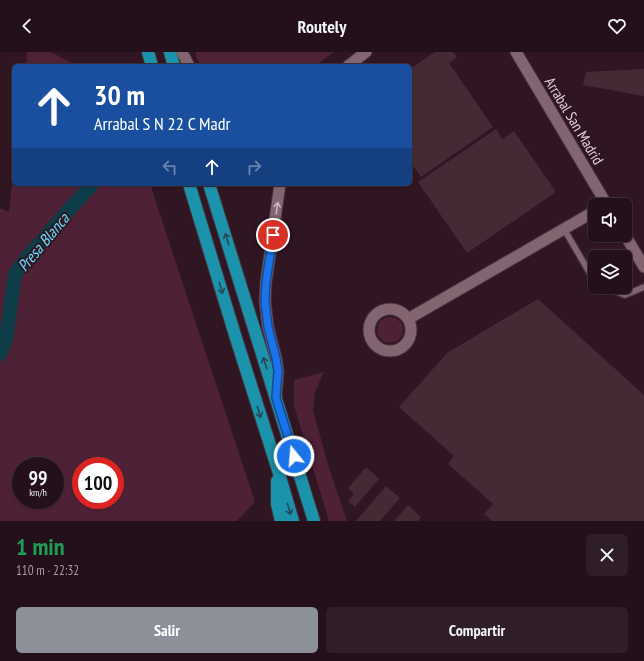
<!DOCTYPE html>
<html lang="es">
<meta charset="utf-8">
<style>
:root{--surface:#23101a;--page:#2f1e27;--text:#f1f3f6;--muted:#a39da2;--line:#403039;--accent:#8c9099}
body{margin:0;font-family:"PT Sans Narrow",sans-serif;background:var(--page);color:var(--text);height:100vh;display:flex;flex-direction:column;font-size:15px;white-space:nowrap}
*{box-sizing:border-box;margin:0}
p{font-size:13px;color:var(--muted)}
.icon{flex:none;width:22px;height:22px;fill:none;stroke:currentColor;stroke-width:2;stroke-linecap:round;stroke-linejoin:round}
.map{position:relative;height:469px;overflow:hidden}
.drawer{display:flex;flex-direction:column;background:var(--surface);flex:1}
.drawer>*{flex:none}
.guide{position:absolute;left:12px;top:12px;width:400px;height:122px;border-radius:6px;box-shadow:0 1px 3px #0004,0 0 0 1px var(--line);background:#1a4fa0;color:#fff;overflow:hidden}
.controls{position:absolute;left:588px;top:146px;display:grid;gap:8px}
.controls a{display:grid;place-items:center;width:44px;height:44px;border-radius:6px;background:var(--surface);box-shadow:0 1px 3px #0004,0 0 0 1px var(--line);font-size:20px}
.speed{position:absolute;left:12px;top:405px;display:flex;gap:8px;font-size:20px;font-weight:700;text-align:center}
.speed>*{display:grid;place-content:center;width:52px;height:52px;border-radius:50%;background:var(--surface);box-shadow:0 1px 3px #0004,0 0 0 1px var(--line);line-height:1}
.speed small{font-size:10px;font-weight:400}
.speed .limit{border:6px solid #d22;background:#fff;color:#111}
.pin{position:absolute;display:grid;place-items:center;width:34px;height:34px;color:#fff;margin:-17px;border:2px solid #fff;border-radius:50%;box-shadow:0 1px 4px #0007}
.me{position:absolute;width:44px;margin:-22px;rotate:343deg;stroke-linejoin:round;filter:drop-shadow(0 0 3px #0008)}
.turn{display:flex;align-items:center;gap:14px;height:84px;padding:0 16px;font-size:18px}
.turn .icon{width:52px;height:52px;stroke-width:2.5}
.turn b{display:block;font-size:28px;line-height:34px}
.lanes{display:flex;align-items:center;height:38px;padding:0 16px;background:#0003;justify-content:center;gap:20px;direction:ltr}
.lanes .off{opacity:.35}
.round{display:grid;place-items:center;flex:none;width:42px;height:42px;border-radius:6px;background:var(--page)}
.summary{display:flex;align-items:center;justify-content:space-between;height:68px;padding:0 16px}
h1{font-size:24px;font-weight:700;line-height:30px;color:#1e9e55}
.cta{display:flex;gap:8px;margin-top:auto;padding:8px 16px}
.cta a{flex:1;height:46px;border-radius:6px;background:var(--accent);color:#fff;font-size:16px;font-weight:700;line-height:46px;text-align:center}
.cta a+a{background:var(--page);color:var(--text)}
header{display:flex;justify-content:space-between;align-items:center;height:52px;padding:0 16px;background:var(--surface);font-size:18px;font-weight:700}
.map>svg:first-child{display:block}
</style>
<header><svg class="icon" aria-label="back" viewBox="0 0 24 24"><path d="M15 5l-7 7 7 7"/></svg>Routely<svg class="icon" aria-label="heart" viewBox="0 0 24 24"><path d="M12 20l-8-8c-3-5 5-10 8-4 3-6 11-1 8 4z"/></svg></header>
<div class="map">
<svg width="644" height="469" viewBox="0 0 644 469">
<rect width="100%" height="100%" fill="#2f1622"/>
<!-- green -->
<path fill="#4e2137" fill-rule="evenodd" d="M27,0H51L77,14H26Z
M195,0H334L315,14H201L197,7Z
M14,113V132H150L255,450L237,469H0V156L9,160ZM21,414H55V448H21ZM81,414H115V448H81Z
M377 278a13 13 0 1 1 26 0a13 13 0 1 1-26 0Z
M324,320L315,340L313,359L330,419L347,469H329L294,354V328Z"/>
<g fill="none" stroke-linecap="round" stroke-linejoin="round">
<!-- canal -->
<path stroke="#0d3d47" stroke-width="14" d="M0,302L6,287L15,222L29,203L92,132"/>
</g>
<!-- building -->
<path fill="#452a36" d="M435,0H453L457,5L449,11L493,75L421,125L411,111L410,112V17Z
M644,17V44L583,33L586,20Z
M496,77L502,87L514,79L556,140L467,201L418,130Z
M538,247L644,343V469H492L484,462L493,452L448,412L454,404L399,355L447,301Z
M366,415L379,427L355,455L348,449L354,442L348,436Z
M386,434L400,446L380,469H356Z
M408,453L421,465L418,469H394Z"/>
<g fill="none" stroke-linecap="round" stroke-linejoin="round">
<defs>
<path id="lane" d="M564,177L595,230
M603,235L625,243L644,235"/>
<path id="street" d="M182,0L189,14
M516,0L607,153
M348,14L366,0
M625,183L644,215
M369 278a21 21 0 1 1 42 0a21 21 0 1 1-42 0Z
M408,267L595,159
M276,346L278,319L276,306L268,275L265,250L266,230L280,132"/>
<path id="highway" d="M148,0L152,14
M170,0L174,14
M189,132L235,283L278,418L293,469
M209,132L314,469
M277,429V452L281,469"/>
</defs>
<!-- lane casing -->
<use href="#lane" stroke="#47333c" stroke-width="8"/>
<!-- street casing -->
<use href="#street" stroke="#47333c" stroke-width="13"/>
<!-- highway casing -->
<use href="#highway" stroke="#47333c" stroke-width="14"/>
<!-- lane -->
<use href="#lane" stroke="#836471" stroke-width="5.5"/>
<!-- street -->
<use href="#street" stroke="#836471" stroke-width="11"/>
<!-- highway -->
<use href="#highway" stroke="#1b93ab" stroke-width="12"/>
</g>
<!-- one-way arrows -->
<defs><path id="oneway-shaft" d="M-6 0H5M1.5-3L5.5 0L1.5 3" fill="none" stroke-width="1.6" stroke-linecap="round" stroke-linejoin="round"/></defs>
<use stroke="#cab5be" href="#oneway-shaft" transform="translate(277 156) rotate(-82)"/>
<g stroke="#274859">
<use href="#oneway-shaft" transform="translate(227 187) rotate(-108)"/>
<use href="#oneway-shaft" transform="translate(221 236) rotate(73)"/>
<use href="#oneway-shaft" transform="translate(265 311) rotate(-107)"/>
<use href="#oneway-shaft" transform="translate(259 360) rotate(72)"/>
<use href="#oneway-shaft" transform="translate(289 457) rotate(74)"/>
</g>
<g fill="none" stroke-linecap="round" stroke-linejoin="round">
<defs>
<path id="route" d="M273,183L266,230L265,250L268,275L276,306L278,319L276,346L294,404"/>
</defs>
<!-- route casing -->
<use href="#route" stroke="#114b97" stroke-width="10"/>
<!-- route -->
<use href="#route" stroke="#1a73e8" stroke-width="7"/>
</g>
<g text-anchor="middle" stroke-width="4" stroke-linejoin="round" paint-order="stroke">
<!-- street labels -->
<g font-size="15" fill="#e2d0d7" stroke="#2f1622">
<text transform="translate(574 69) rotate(59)" y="5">Arrabal San Madrid</text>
</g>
<!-- water labels -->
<g font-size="16" font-style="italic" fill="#64e0fd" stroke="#2f1622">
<text transform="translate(43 190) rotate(-50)" y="6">Presa Blanca</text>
</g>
</g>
</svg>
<div class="controls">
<a><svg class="icon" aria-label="sound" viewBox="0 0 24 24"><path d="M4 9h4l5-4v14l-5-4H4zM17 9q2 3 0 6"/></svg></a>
<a><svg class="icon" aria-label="layers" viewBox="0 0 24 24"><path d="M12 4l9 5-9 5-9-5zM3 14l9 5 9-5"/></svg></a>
</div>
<div class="speed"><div>99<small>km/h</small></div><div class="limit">100</div></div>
<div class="pin" style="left:273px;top:183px;background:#d93025"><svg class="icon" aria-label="arrive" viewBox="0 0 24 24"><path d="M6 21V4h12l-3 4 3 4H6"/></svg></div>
<svg class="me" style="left:294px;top:404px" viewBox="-20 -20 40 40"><circle r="17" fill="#1a73e8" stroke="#fff" stroke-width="3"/><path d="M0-11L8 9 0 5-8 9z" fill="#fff"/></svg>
<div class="guide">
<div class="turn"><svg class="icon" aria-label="ahead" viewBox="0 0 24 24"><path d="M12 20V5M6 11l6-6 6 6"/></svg><div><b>30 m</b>Arrabal S N 22 C Madr</div></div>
<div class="lanes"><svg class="icon off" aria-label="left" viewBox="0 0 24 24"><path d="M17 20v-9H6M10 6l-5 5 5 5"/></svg><svg class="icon" aria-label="ahead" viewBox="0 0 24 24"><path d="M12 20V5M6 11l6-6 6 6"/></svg><svg class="icon off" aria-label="right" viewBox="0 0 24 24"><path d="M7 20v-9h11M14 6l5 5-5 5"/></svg></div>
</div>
</div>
<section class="drawer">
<div class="summary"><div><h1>1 min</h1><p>110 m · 22:32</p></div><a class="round"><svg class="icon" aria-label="close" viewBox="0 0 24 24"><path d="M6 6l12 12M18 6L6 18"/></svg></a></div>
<div class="cta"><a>Salir</a><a>Compartir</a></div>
</section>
